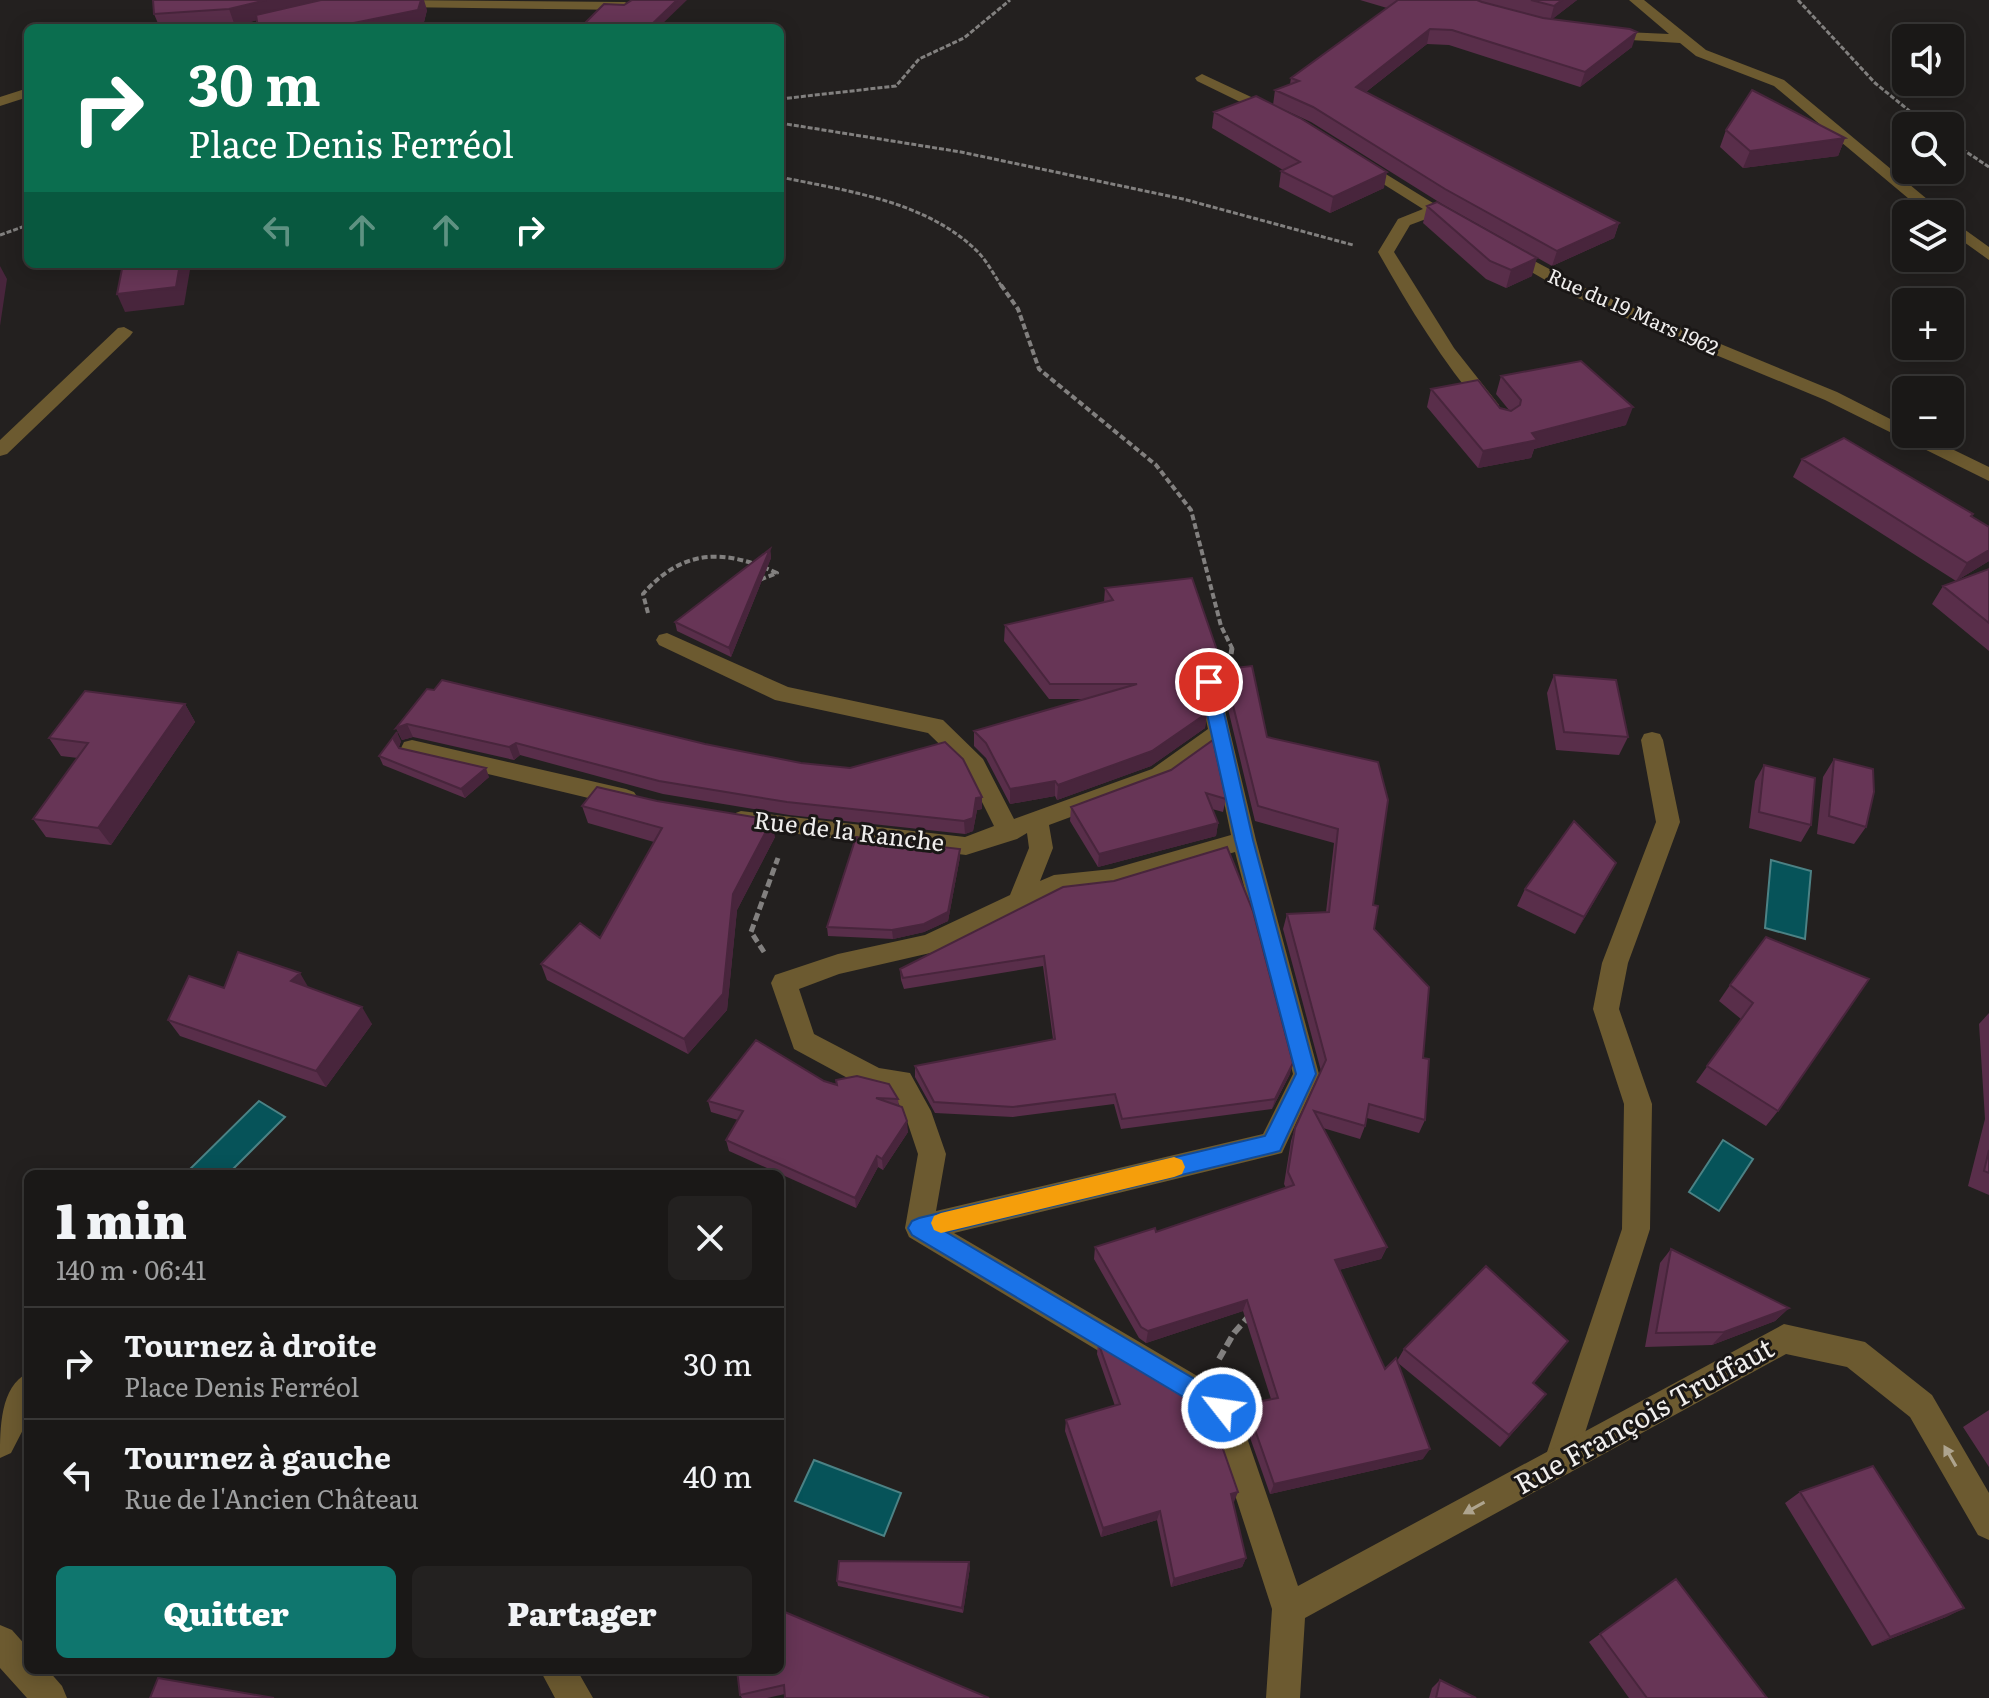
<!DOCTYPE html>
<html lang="fr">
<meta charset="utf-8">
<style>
:root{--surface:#1a1817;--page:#232120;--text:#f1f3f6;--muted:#9fa0a1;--line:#383736;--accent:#0f766e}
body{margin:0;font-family:Literata,serif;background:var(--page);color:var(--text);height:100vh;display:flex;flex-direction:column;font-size:30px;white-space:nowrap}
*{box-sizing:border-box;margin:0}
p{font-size:26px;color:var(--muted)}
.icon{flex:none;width:44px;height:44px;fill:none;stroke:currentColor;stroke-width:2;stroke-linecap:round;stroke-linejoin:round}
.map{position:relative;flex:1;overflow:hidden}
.side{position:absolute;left:24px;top:1170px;width:760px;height:504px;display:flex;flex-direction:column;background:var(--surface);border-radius:12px;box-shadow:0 4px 20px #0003,0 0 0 2px var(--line)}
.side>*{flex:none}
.guide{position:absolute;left:24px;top:24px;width:760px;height:244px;border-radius:12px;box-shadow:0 4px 20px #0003,0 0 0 2px var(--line);background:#0b6e4f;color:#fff;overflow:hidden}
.tools{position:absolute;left:1892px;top:24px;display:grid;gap:16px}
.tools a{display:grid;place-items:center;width:72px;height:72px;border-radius:12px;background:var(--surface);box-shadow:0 4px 20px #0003,0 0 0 2px var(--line);font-size:40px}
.pin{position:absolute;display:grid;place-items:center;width:68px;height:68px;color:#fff;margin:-34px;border:4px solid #fff;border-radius:50%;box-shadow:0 2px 8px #0007}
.me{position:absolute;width:88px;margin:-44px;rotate:300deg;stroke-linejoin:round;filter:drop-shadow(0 0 6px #0008)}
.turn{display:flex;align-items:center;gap:28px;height:168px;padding:0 32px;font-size:36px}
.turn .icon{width:104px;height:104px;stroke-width:2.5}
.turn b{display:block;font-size:56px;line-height:68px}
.lanes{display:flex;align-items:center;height:76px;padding:0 32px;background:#0003;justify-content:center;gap:40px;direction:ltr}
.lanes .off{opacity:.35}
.round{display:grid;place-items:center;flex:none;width:84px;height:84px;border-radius:12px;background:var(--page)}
.headline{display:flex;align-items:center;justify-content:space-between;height:136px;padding:0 32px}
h1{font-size:48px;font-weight:800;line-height:60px}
.primary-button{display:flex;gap:16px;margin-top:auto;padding:16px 32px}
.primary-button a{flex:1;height:92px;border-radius:12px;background:var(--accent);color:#fff;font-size:32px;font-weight:800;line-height:92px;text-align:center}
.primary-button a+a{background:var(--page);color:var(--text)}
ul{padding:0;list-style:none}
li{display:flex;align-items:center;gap:24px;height:112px;padding:0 32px;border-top:2px solid var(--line)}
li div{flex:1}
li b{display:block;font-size:30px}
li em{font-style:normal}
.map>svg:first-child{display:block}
</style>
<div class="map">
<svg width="1989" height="1698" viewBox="0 0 1989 1698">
<rect width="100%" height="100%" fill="#23201f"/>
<!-- water -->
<path fill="#065359" stroke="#4c8285" stroke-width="2" d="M1771,860L1811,871L1805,939L1765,928Z
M259,1101L285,1117L228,1174H185Z
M1723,1140L1753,1159L1719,1211L1689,1192Z
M814,1460L901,1493L884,1536L795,1501Z"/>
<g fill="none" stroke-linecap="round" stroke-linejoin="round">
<!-- path-far3 -->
<path stroke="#82807f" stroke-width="3" stroke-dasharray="5 2" stroke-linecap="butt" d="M1798,0L1875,83L1928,126
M780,99L896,86L919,59L964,38L1010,0
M780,123L961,152L1183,199L1353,245
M1950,141L1989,167
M780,177C847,191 926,201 977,251C987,261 994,275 1002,287
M0,235L28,225"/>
<!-- path-far2 -->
<path stroke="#82807f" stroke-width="4" stroke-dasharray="6 3" stroke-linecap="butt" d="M1001,285L1018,309L1039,369L1156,465L1191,510L1221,626L1233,650
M648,613L643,594C683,548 725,549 777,573L759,580"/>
<!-- path-far1 -->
<path stroke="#82807f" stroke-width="5" stroke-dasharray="8 4" stroke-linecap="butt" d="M1231,654L1232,648
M764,952L751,932L778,858"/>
<!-- path -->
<path stroke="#82807f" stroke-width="6" stroke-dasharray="10 5" stroke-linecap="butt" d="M1219,1359L1234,1333L1250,1315"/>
<!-- lane -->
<path fill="#6c5a30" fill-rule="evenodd" d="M1652,732L1660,734L1663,740L1680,822L1628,963L1619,1009L1652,1104L1650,1229L1576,1461L1571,1472L1560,1477L1549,1472L1544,1461L1622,1229L1624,1104L1593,1009L1602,963L1656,822L1641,740L1644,734Z
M28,1373V1420L11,1453L0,1458C0,1429 0,1386 28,1373Z
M0,1625L12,1630L28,1648V1670H48L62,1686L67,1698H27L0,1668Z
M540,1670H577L593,1698H555Z"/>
<!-- street -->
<path fill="#6c5a30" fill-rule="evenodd" d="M391,0L625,2L632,6L625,10L395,7L388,3Z
M1629,0H1644L1706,50L1784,80L1945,214H1927L1774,86L1696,56L1680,43L1598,38L1596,35L1603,31L1669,34Z
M288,14L295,18L293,21L261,28H236Z
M1202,74L1279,110L1281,113L1279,116H1269L1197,81L1195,78Z
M28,88V97L0,106V97Z
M1358,157L1464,222L1456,227L1434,216L1410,225L1394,252L1454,348L1499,405L1497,409H1483C1442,361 1409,307 1378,252L1398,219L1423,209L1353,165L1350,162Z
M1950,219L1989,247V260L1950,232Z
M1508,247L1585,288L1837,392L1906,427V434H1921L1989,467V481L1825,400L1573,296L1502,255L1500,252Z
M124,327L133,332L130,336L7,454L0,456V440L118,328Z
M667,633L788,687L943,720L983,759L1014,819L1152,769L1208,729L1198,682L1201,677H1217L1256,840L1319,1074L1282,1153L954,1233L1233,1397L1298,1586L1784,1324L1865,1342L1932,1395L1989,1493V1540L1978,1535L1910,1417L1847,1367L1786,1354L1305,1618L1300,1698H1266L1272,1609L1210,1418L909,1237L905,1228L918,1154L905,1115L892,1092L866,1088L794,1049L771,983L775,975L838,954L925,935L1010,895L1029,848L1027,833L1017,839L966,855L733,826L729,820L733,814L741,811L965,837L994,826L966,770L928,733L775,700L659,645L656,640L659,635ZM1213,749L1231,835L1112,869L1054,875L1040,881L1053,848L1049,825L1168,781ZM1235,852L1293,1074L1263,1134L936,1211L946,1154L931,1111L910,1073L879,1068L814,1034L799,989L839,974L939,951L1058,894L1112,889Z
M412,740L626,789L634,792L638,798L634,804L626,807L404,754L401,748L404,742Z"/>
</g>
<!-- wall -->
<path fill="#592e4a" d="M153,0L427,10L423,26L412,28H258L257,20L235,26L200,28H160L154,14Z
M1360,0H1577L1552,19L1632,47L1580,87L1449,45L1427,44L1366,92L1619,223L1614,238L1552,266L1442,204L1311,122L1287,111L1384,188L1330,213L1279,187L1281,171L1283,170L1212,128L1214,112L1273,105L1275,90L1290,84L1291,78L1387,8Z
M1726,130L1845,138L1838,156L1743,168L1720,147Z
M1427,206L1532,276L1506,288L1486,279L1423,223Z
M1501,376L1626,425L1534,449L1531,458L1478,468L1427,407L1431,389L1509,410L1496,394Z
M1802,459L1972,516L1989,561L1956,581L1793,477Z
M770,549L771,558L731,657L677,631L675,622Z
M1989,569V651L1932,604L1943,586Z
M1105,588L1220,659L1218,674H1201L1200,676L1207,713L1205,728L1151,766L1057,800L1055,796L1010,804L986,758L974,746V731L1085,699H1049L1004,641L1005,625L1104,602Z
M1224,669L1267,737L1378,762L1373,905L1374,929L1423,1058L1425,1120L1419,1133L1367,1118L1365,1126L1360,1139L1323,1128L1387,1247L1381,1259L1339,1270L1385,1369L1397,1361L1404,1349L1568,1341L1534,1383L1536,1407L1500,1447L1398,1363L1423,1459L1270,1494L1242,1415L1246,1404L1271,1399L1243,1311L1146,1343L1139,1338L1094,1259L1095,1247L1156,1232L1286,1188L1284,1184L1291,1141L1295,1128L1321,1071L1283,929L1287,914L1326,912L1334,843L1255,821L1222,684Z
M1554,675L1628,737L1619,755L1556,750L1547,693Z
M427,689L801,763L982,797V809L977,810L973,831L965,834L789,815L663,794L520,755L514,760L413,737L402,740L396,728Z
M185,704L195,722L111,845L46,837L33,819L78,758L61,756L49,738Z
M401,741L399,747L489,777L465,798L383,765L379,756Z
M1834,759L1866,827L1854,844L1817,834L1823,777Z
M1764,765L1811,825L1801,842L1749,828L1755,781Z
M1171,770L1226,799L1223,812L1212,809L1218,823L1216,836L1098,867L1070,821L1071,807Z
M582,806L775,837L737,910L727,1010L688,1054L547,980L541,964L600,938L654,842L588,823Z
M960,849V857L948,921L924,932L893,939L828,936L827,927Z
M1616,863L1575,934L1517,906L1525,889Z
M1063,887L1290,1074L1272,1109L1121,1129L1114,1104L1013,1117L935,1113L915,1077V1066L1053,1039L1043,966L904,989L901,980L900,969Z
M1766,937L1778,1111L1766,1126L1696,1082L1741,1019L1719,1001L1730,985Z
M224,988H309L372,1024L326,1087L180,1036L168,1020Z
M1989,1013V1195L1968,1186L1985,1119L1979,1024Z
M824,1081L898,1099L899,1106L908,1132L883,1170L878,1167L856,1208L729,1151L726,1140L738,1120L711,1112L708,1101Z
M1671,1249L1789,1308L1775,1321L1712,1345L1645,1347L1660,1263Z
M1098,1342L1234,1502H1232L1246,1558L1242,1567L1171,1587L1157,1520L1101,1537L1065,1431L1066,1420L1115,1406L1097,1354Z
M1989,1410V1467L1963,1427Z
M1800,1492L1964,1608L1946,1617L1872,1646L1785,1503Z
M970,1567L963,1613L838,1586L837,1581Z
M1676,1579L1767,1698H1629L1589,1642Z
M737,1670L989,1698L785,1694L767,1698H742L740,1695Z
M1440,1680L1476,1698H1429L1432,1688Z"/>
<!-- shaded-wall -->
<path fill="#48253c" d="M266,0H335L235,26L229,9Z
M421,0H424L427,10L423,26L412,28H329Z
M677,0H687L658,28H648Z
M1562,0H1577L1550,21L1554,6Z
M1430,29L1427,44L1353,102L1356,87Z
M1637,32L1632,47L1580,87L1585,72Z
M1845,138L1838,156L1743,168L1750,151Z
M1387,172L1384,188L1330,213L1333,197Z
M1619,223L1614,238L1552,266L1557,251Z
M1537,258L1532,276L1506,288L1511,270Z
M180,264H191L184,305L125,312L117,294Z
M0,266L7,279L0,326Z
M1633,407L1626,425L1534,449L1531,458L1478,468L1483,451L1532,433Z
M770,549L771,558L731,657L729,648Z
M1989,550V561L1956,581L1967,563Z
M1203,659L1201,674L1195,680L1198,665Z
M185,704L195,722L111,845L98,828Z
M1207,713L1205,728L1151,766L1057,800L1058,785Z
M407,724L413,737L402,740L396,728Z
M397,732L401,741L398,749L394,740Z
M516,743L520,755L514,760L509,747Z
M486,768L489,777L465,798L461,789Z
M1055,781V796L1010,804V789Z
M982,797V809L977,810L973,831L965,834L964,821L976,798Z
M772,820L775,837L737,910L727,1010L688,1054L684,1039L733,894Z
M1218,823L1216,836L1098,867L1099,854Z
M960,849V857L948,921L924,932L893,939L892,930Z
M1616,863L1607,880L1575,934L1584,917Z
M300,973L310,990L291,981Z
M362,1007L372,1024L326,1087L316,1071Z
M1293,1063L1290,1074L1272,1109L1275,1099Z
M907,1121L908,1132L883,1170L882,1159Z
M877,1156L878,1167L856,1208L855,1198Z
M1387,1247L1381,1259L1330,1272L1335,1260Z
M1247,1300L1243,1311L1146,1343L1148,1331Z
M1789,1308L1775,1321L1712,1345L1724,1332Z
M1546,1394L1536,1407L1500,1447L1509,1435Z
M1430,1449L1423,1459L1270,1494L1274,1484Z
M1238,1492L1234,1502L1227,1504L1231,1494Z
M1160,1511L1157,1520L1101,1537L1103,1528Z
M1246,1558L1242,1567L1171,1587L1174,1579Z
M969,1562L970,1567L963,1613L962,1608Z
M1964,1608L1946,1617L1872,1646L1890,1637Z"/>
<!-- building -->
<path fill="#673556" stroke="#48253c" stroke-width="2" d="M153,0H266L229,9L154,14Z
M321,0H421L418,10L329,28H258L256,15Z
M632,0H677L648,28H580L604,4L624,5Z
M1398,0H1477L1482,2L1543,18L1630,29L1637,32L1585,72L1452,30L1430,29L1356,87L1619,223L1557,251L1445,189L1313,107L1275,90L1299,81L1291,78Z
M1531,0H1562L1554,6Z
M1752,90L1845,138L1750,151L1726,130Z
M1256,96L1300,118L1387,172L1333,197L1281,171L1300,162L1214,112Z
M1437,202L1537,258L1511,270L1490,261L1427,206Z
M123,264H180L176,287L117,294Z
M1581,361L1633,407L1532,433L1537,440L1483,451L1431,389L1478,380L1500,408L1511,411L1520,405L1521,400L1501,376Z
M1844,438L1973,514L1971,516L1989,527V550L1967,563L1802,459Z
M770,549L729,648L675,622Z
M1989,569V623L1943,586Z
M1192,578L1220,659H1203L1198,665L1207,713L1152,751L1058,785L1055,781L1010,789L986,743L974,731L1137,684H1050L1005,625L1113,600L1105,588Z
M1252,666L1267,737L1378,762L1388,800L1373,905L1378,906L1374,929L1429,987L1423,1058L1429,1059L1425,1120L1369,1104L1365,1126L1314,1111L1387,1247L1335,1260L1385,1369L1396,1358L1430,1449L1274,1484L1246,1404L1278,1398L1247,1300L1148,1331L1141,1327L1095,1247L1155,1228L1156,1232L1294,1185L1288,1172L1295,1128L1326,1060L1287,914L1329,912L1338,829L1258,806L1224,669Z
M1554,675L1616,680L1628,737L1564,732Z
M442,680L705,744L801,763L850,768L945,742L963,759L982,797L976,798L973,818L964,821L787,802L659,781L516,743L509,747L407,724L396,728L427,689L434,690Z
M85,691L185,704L98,828L33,819L88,743L49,738Z
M397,732L394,740L399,748L486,768L461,789L379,756Z
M1213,740L1226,799L1206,793L1218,823L1099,854L1071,807L1171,770Z
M1834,759L1873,769L1874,792L1866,827L1829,816Z
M1764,765L1815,778L1811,825L1759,812Z
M597,787L657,801L772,820L733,894L723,994L684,1039L541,964L580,923L600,938L662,828L582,806Z
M1574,821L1616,863L1584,917L1525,889Z
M856,837L960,849L948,912L924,924L892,930L827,927Z
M1227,847L1253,911L1293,1063L1275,1099L1122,1119L1115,1094L1013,1107L934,1102L915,1066L1055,1039L1044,956L903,978L900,969L1063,887L1114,881Z
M1766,937L1869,979L1778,1111L1707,1066L1753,1003L1730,985Z
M238,952L300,973L291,981L362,1007L316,1071L168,1020L189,976L224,988Z
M756,1040L824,1081L837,1085L836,1080L857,1076L889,1084L898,1099L876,1098L902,1107L907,1121L882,1159L877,1156L855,1198L726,1140L743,1111L708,1101Z
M1989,1150V1173L1984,1171Z
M1671,1249L1789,1308L1724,1332L1656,1333Z
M1486,1266L1568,1341L1533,1383L1546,1394L1509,1435L1404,1349Z
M1098,1342L1210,1412L1238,1492L1231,1494L1246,1558L1174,1579L1160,1511L1103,1528L1066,1420L1120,1404Z
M1873,1466L1964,1608L1890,1637L1800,1492Z
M839,1561L969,1562L962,1608L837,1581Z
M1676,1579L1767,1698H1647L1600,1634Z
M780,1610L989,1698H785L784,1685L740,1695L737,1670H780Z
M158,1678L274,1698H150Z
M1440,1680L1476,1698H1436Z"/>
<!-- one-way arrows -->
<defs><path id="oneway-solid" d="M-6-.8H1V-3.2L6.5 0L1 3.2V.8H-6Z" transform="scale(2)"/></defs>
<g fill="#aea48e">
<use href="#oneway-solid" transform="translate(1950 1456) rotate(-120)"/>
<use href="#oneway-solid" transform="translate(1474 1508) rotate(151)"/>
</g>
<!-- route -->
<path fill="#1a73e8" stroke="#114b97" stroke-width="2" d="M1209,677L1217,682L1253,840L1316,1074L1280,1151L946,1232L1230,1400L1234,1408L1230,1417L1222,1420L912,1235L908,1228L912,1221L919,1218L1265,1136L1296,1074L1235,840L1200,682Z"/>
<!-- slow -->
<path fill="#f59e0b" d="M1174,1157L1182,1160L1185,1167L1182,1174L1174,1177L941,1233L934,1230L931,1223L934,1216L941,1213Z"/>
<g text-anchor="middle" stroke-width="6" stroke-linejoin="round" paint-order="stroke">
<!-- far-street labels -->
<g font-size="20" fill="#f0eeed" stroke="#1a1716">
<text transform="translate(1633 312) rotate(24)" y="7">Rue du 19 Mars 1962</text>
</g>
<!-- street labels -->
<g font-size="24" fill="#f0eeed" stroke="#1a1716">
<text transform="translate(849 832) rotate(7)" y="8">Rue de la Ranche</text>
</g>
<!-- near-street labels -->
<g font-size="28" fill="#f0eeed" stroke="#1a1716">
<text transform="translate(1644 1416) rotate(-29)" y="10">Rue François Truffaut</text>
</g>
</g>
</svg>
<div class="tools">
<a><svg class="icon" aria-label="sound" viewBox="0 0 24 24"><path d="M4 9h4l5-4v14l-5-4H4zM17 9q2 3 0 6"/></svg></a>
<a><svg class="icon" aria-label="search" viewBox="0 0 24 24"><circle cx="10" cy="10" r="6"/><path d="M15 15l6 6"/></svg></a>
<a><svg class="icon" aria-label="layers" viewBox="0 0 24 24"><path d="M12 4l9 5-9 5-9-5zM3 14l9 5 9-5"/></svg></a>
<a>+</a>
<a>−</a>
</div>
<div class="pin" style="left:1209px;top:682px;background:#d93025"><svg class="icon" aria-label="arrive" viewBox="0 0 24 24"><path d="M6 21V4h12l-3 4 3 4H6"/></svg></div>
<svg class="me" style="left:1222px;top:1408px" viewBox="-20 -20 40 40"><circle r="17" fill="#1a73e8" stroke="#fff" stroke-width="3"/><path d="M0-11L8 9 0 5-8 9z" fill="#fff"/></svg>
<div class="guide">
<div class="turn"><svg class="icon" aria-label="right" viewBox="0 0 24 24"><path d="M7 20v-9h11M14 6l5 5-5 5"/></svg><div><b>30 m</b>Place Denis Ferréol</div></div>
<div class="lanes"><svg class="icon off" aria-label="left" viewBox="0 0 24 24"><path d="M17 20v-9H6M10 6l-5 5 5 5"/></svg><svg class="icon off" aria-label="ahead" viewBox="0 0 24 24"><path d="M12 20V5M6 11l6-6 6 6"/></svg><svg class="icon off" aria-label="ahead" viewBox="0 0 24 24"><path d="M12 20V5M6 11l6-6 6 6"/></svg><svg class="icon" aria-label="right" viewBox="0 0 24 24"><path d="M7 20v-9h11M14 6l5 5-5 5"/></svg></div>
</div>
<section class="side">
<div class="headline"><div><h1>1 min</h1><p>140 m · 06:41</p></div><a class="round"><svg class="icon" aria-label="close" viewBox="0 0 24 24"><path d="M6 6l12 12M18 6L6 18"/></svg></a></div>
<ul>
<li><svg class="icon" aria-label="right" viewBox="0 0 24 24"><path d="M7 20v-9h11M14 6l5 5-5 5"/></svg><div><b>Tournez à droite</b><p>Place Denis Ferréol</p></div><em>30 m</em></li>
<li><svg class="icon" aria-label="left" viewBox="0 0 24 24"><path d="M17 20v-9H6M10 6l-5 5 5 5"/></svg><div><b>Tournez à gauche</b><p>Rue de l'Ancien Château</p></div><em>40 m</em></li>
</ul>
<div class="primary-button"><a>Quitter</a><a>Partager</a></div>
</section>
</div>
